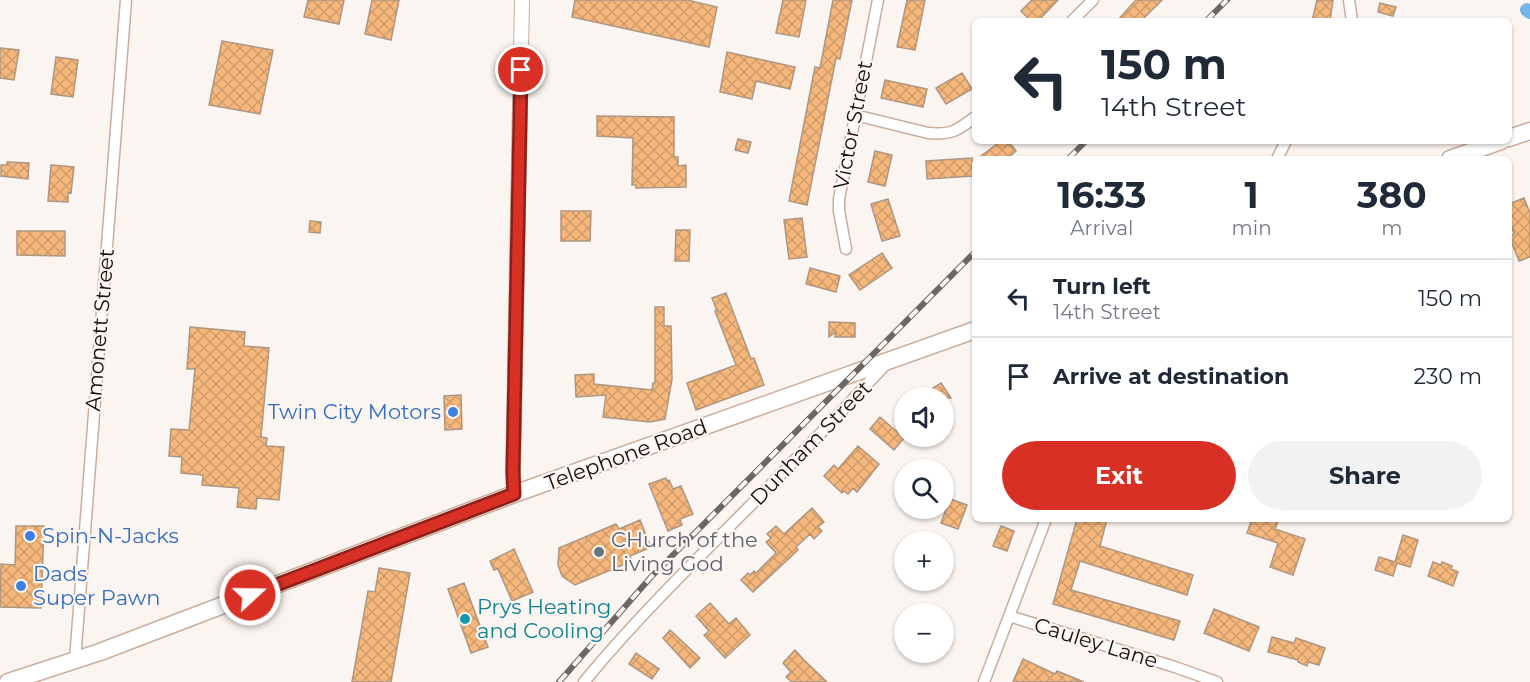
<!DOCTYPE html>
<meta charset="utf-8">
<style>
:root{--surface:#fff;--page:#f2f2f3;--text:#1f2937;--muted:#747a83;--line:#e0e1e3;--accent:#d93025}
body{margin:0;font-family:Montserrat,sans-serif;background:var(--page);color:var(--text);height:100vh;display:flex;flex-direction:column;font-size:22px;white-space:nowrap}
*{box-sizing:border-box;margin:0}
p{font-size:20px;color:var(--muted)}
.icon{flex:none;width:33px;height:33px;fill:none;stroke:currentColor;stroke-width:2;stroke-linecap:round;stroke-linejoin:round}
.map{position:relative;flex:1;overflow:hidden}
.panel{position:absolute;left:972px;top:156px;width:540px;height:366px;display:flex;flex-direction:column;background:var(--surface);border-radius:9px;box-shadow:0 2px 4px #0004}
.panel>*{flex:none}
.top-card{position:absolute;left:972px;top:18px;width:540px;height:126px;border-radius:9px;box-shadow:0 2px 4px #0004;background:#fff;color:var(--text);overflow:hidden}
.buttons{position:absolute;left:894px;top:387px;display:grid;gap:12px}
.buttons a{display:grid;place-items:center;width:60px;height:60px;border-radius:50%;background:var(--surface);box-shadow:0 2px 4px #0004;font-size:30px}
.pin{position:absolute;display:grid;place-items:center;width:51px;height:51px;color:#fff;margin:-26px;border:3px solid #fff;border-radius:50%;box-shadow:0 2px 6px #0007}
.me{position:absolute;width:66px;margin:-33px;rotate:69deg;stroke-linejoin:round;filter:drop-shadow(0 0 4px #0008)}
.turn{display:flex;align-items:center;gap:21px;height:126px;padding:0 30px;font-size:27px}
.turn .icon{width:78px;height:78px;stroke-width:2.5}
.turn b{display:block;font-size:42px;line-height:51px}
.eta{display:flex;justify-content:space-evenly;align-items:center;height:102px;text-align:center}
.eta b{font-size:36px;font-weight:700;line-height:42px}
.button{display:flex;gap:12px;margin-top:auto;padding:12px 30px}
.button a{flex:1;height:69px;border-radius:36px;background:var(--accent);color:#fff;font-size:24px;font-weight:700;line-height:69px;text-align:center}
.button a+a{background:var(--page);color:var(--text)}
ul{padding:0;list-style:none}
li{display:flex;align-items:center;gap:18px;height:78px;padding:0 30px;border-top:2px solid var(--line)}
li div{flex:1}
li b{display:block;font-size:22px}
li em{font-style:normal}
.map>svg:first-child{display:block}
</style>
<div class="map">
<svg width="1530" height="682" viewBox="0 0 1530 682">
<defs>
<pattern id="building-cross-hatch" width="8" height="8" patternUnits="userSpaceOnUse" patternTransform="scale(1.5)"><rect width="8" height="8" fill="#f5b77c"/><path d="M0 0l8 8M0 8l8-8" fill="none" stroke="#d19c6a"/></pattern>
</defs>
<rect width="100%" height="100%" fill="#fbf5f1"/>
<g fill="none" stroke-linecap="round" stroke-linejoin="round">
<!-- canal -->
<path stroke="#72b6ec" stroke-width="14" d="M1527,10L1530,12"/>
</g>
<!-- building -->
<path fill="url(#building-cross-hatch)" stroke="#ae9681" stroke-width="1.5" d="M308,0H344L339,24L304,17Z
M372,0H399L391,40L365,34Z
M575,0H687L717,7L709,47L572,17Z
M783,0H806L799,37L776,33Z
M833,0H852L840,59L836,58L807,205L789,201L815,67L820,68Z
M907,0H925L915,50L897,47Z
M1032,0H1058L1038,21H1031L1021,11Z
M1136,0H1162L1141,21H1117Z
M1317,0H1333L1330,21H1312Z
M1380,3L1396,7L1393,16L1378,12Z
M222,41L273,50L260,114L209,105Z
M0,48L19,50L14,80L0,78Z
M727,52L795,67L790,89L756,81L752,99L720,92Z
M56,57L78,60L73,97L51,94Z
M962,73L972,89L946,104L936,88Z
M885,80L927,89L923,107L881,98Z
M597,116L674,117V157H678V166L686,165V187L636,188V185H632L633,138L597,136Z
M738,139L751,142L748,153L735,150Z
M1001,141H1008L1016,151L1007,159H977Z
M875,151L892,155L885,186L868,182Z
M972,158L973,176L927,179L926,161Z
M7,162L29,163L28,179L1,176V165H7Z
M51,165L74,167L71,193L68,192V202L48,201Z
M1524,198L1530,213V257L1519,261L1509,236L1514,234L1509,217V204Z
M888,199L900,236L882,241L871,204Z
M561,211H591L590,241H561Z
M802,218L807,257L789,259L784,220Z
M310,221L321,222L320,233L309,232Z
M676,230H690L689,261H675Z
M17,231H65V256L17,255Z
M882,253L892,268L860,290L849,275Z
M810,268L840,276L836,292L806,284Z
M726,293L751,359L754,358L764,385L696,410L687,383L736,365L715,311H717L712,298Z
M655,307H664V326H671L672,379L665,419L650,422L603,417L606,395L576,397L575,375L594,374V384L652,390L653,383H655Z
M829,322L855,323V337H835L836,332L829,337Z
M190,327L245,332L244,346L269,348L261,437L267,438L266,446L284,447L279,500L257,498L256,509L237,507L239,488L202,485L203,475L181,473L182,457L169,456L171,429L189,430L195,369H187Z
M941,383L951,398H917Z
M461,395L462,429L445,430L444,396Z
M880,417L904,438L894,450L870,429Z
M858,446L879,464L857,492L853,488L848,494L844,491L842,493L824,476L834,465L838,469Z
M666,478L667,481L669,480L673,489L681,486L693,514L680,519L682,525L668,531L649,484Z
M950,499L967,505L958,529L941,523Z
M812,508L824,522L818,527L822,531L814,539L810,534L796,547L798,550L753,592L741,580L748,573L750,575L754,571L756,573L776,553L766,542L771,538L767,534L776,526L784,534Z
M1077,519H1107L1100,546L1193,575L1187,595L1080,561L1071,590L1180,621L1174,640L1053,604Z
M1252,519H1279L1275,529L1305,539L1293,575L1270,567L1278,543L1247,533Z
M640,520L651,547L630,556L632,561L575,585L562,576L558,565L559,548L616,524L619,529Z
M16,526H44L41,608L0,607L1,564L15,565Z
M1001,526L1014,531L1007,551L993,546Z
M1403,535L1418,540L1410,567L1397,563L1393,576L1375,570L1379,557L1395,562Z
M514,549L533,592L512,601L498,569L494,570L490,561Z
M1433,562L1441,565L1442,562L1452,566L1451,569L1458,572L1453,586L1428,576Z
M379,568L410,573L391,682H352L368,591L375,592Z
M464,583L488,647L471,653L448,589Z
M710,603L729,624L736,618L750,635L725,658L704,635L709,631L696,616Z
M1214,609L1259,627L1249,651L1204,633Z
M670,630L700,658L690,668L663,638Z
M1272,637L1294,643L1296,638L1325,648L1319,665L1308,662L1307,666L1298,662V660L1268,652Z
M795,650L803,659L827,682H792L786,677L791,672L783,663Z
M636,653L659,669L652,679L629,664Z
M1023,659L1055,674L1057,671L1084,682H1013Z"/>
<g fill="none" stroke-linecap="round" stroke-linejoin="round">
<defs>
<path id="minor" d="M1349,0L1352,21
M1072,21L1093,0
M855,115L928,133C951,135 957,131 975,117
M1277,159L1286,141
M846,249L839,211V199L878,0
M1009,616L1175,667L1217,682
M75,660L126,0
M584,682C630,626 680,576 731,525C784,472 836,418 887,363
M984,682L1046,519"/>
<path id="tertiary" d="M514,494L513,472L522,0"/>
<path id="primary" d="M1509,138L1530,131
M1450,159L1501,141
M8,682L100,652L514,494L975,330"/>
</defs>
<!-- minor casing -->
<use href="#minor" stroke="#caad9c" stroke-width="13"/>
<!-- tertiary casing -->
<use href="#tertiary" stroke="#caad9c" stroke-width="16"/>
<!-- primary casing -->
<use href="#primary" stroke="#caad9c" stroke-width="19"/>
<!-- minor -->
<use href="#minor" stroke="#fff" stroke-width="10"/>
<!-- tertiary -->
<use href="#tertiary" stroke="#fff" stroke-width="14"/>
<!-- primary -->
<use href="#primary" stroke="#fff" stroke-width="16"/>
<defs>
<path id="rail" d="M1206,21L1227,0
M1068,159L1086,141
M559,682L651,577L975,252"/>
</defs>
<!-- rail casing -->
<use href="#rail" stroke="#6e6661" stroke-width="6"/>
<!-- rail -->
<use href="#rail" stroke="#fbf5f1" stroke-width="4" stroke-dasharray="11" stroke-linecap="butt"/>
</g>
<g fill="none" stroke-linecap="round" stroke-linejoin="round">
<defs>
<path id="route" d="M250,595L514,494L513,472L521,70"/>
</defs>
<!-- route casing -->
<use href="#route" stroke="#8d1f18" stroke-width="15"/>
<!-- route -->
<use href="#route" stroke="#d93025" stroke-width="10"/>
</g>
<!-- markers -->
<g fill="#3f7fe0" stroke="#fbf5f1" stroke-width="2">
<circle cx="453" cy="412" r="6"/>
<circle cx="30" cy="536" r="6"/>
<circle cx="21" cy="586" r="6"/>
</g>
<circle fill="#6b7280" stroke="#fbf5f1" stroke-width="2" cx="599" cy="552" r="6"/>
<circle fill="#0f9aa8" stroke="#fbf5f1" stroke-width="2" cx="465" cy="619" r="6"/>
<g text-anchor="middle" stroke-width="4.5" stroke-linejoin="round" paint-order="stroke">
<!-- street labels -->
<g font-size="21" fill="#180e08" stroke="#fbf5f1">
<text transform="translate(853 125) rotate(-79)" y="7">Victor Street</text>
<text transform="translate(100 330) rotate(-85)" y="7">Amonett Street</text>
<text transform="translate(811 443) rotate(-46)" y="7">Dunham Street</text>
<text transform="translate(626 455) rotate(-20)" y="7">Telephone Road</text>
<text transform="translate(1096 643) rotate(17)" y="7">Cauley Lane</text>
</g>
<!-- shop labels -->
<g font-size="21" fill="#366cbe" stroke="#fbf5f1" text-anchor="start">
<text x="441" y="419" text-anchor="end">Twin City Motors</text>
<text x="42" y="543">Spin-N-Jacks</text>
<text x="33" y="581">Dads<tspan x="33" dy="24">Super Pawn</tspan></text>
</g>
<!-- worship labels -->
<g font-size="21" fill="#5b616d" stroke="#fbf5f1" text-anchor="start">
<text x="611" y="547">CHurch of the<tspan x="611" dy="24">Living God</tspan></text>
</g>
<!-- culture labels -->
<g font-size="21" fill="#0d838f" stroke="#fbf5f1" text-anchor="start">
<text x="477" y="614">Prys Heating<tspan x="477" dy="24">and Cooling</tspan></text>
</g>
</g>
</svg>
<div class="buttons">
<a><svg class="icon" aria-label="sound" viewBox="0 0 24 24"><path d="M4 9h4l5-4v14l-5-4H4zM17 9q2 3 0 6"/></svg></a>
<a><svg class="icon" aria-label="search" viewBox="0 0 24 24"><circle cx="10" cy="10" r="6"/><path d="M15 15l6 6"/></svg></a>
<a>+</a>
<a>−</a>
</div>
<div class="pin" style="left:521px;top:70px;background:#d93025"><svg class="icon" aria-label="arrive" viewBox="0 0 24 24"><path d="M6 21V4h12l-3 4 3 4H6"/></svg></div>
<svg class="me" style="left:250px;top:595px" viewBox="-20 -20 40 40"><circle r="17" fill="#d93025" stroke="#fff" stroke-width="3"/><path d="M0-11L8 9 0 5-8 9z" fill="#fff"/></svg>
<div class="top-card">
<div class="turn"><svg class="icon" aria-label="left" viewBox="0 0 24 24"><path d="M17 20v-9H6M10 6l-5 5 5 5"/></svg><div><b>150 m</b>14th Street</div></div>
</div>
<section class="panel">
<div class="eta">
<div><b>16:33</b><p>Arrival</p></div>
<div><b>1</b><p>min</p></div>
<div><b>380</b><p>m</p></div>
</div>
<ul>
<li><svg class="icon" aria-label="left" viewBox="0 0 24 24"><path d="M17 20v-9H6M10 6l-5 5 5 5"/></svg><div><b>Turn left</b><p>14th Street</p></div><em>150 m</em></li>
<li><svg class="icon" aria-label="arrive" viewBox="0 0 24 24"><path d="M6 21V4h12l-3 4 3 4H6"/></svg><div><b>Arrive at destination</b></div><em>230 m</em></li>
</ul>
<div class="button"><a>Exit</a><a>Share</a></div>
</section>
</div>
